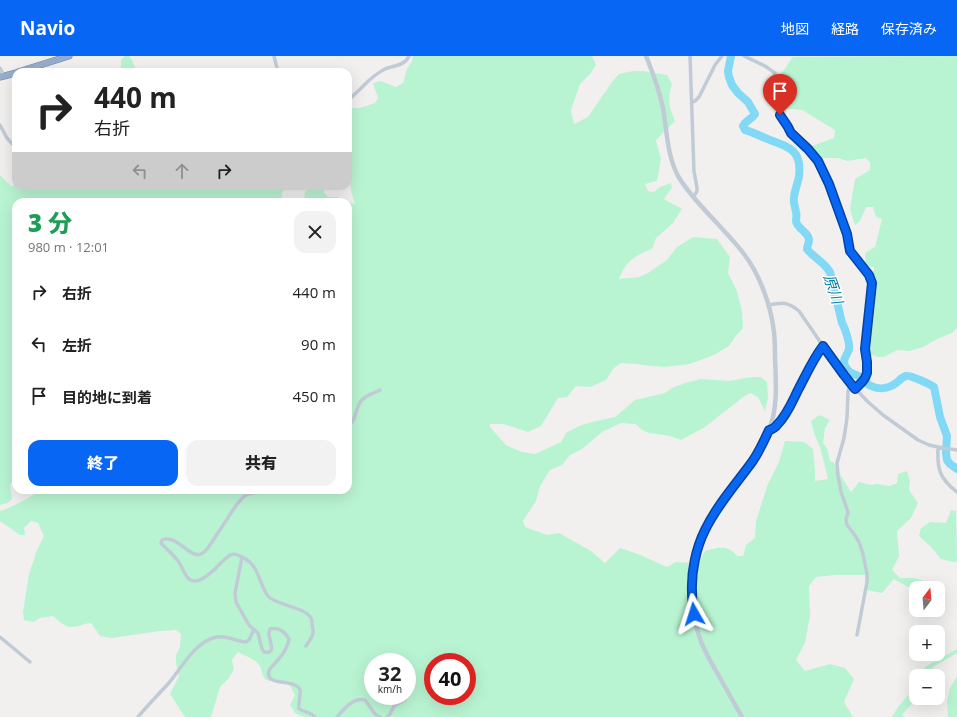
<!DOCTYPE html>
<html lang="ja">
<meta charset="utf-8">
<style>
:root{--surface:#fff;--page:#f2f2f2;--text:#222;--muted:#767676;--accent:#0767f4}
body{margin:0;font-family:"Open Sans","Noto Sans JP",sans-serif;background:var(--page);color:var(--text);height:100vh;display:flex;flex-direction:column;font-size:15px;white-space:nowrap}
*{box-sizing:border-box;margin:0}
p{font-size:13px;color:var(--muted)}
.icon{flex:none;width:22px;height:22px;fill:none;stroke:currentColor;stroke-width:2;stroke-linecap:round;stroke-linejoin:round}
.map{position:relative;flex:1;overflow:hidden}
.drawer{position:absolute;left:12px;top:142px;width:340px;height:296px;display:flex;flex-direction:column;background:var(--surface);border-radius:12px;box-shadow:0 4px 16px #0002}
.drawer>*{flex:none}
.hud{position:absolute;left:12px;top:12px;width:340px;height:122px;border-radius:12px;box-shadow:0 4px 16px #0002;background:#fff;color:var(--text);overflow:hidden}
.needle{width:26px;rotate:16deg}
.tools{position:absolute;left:909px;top:525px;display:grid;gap:8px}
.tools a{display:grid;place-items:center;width:36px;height:36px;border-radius:8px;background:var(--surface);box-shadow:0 4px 16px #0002;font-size:20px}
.speed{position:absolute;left:364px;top:597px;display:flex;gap:8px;font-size:20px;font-weight:700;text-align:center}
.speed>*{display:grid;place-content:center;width:52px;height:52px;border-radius:50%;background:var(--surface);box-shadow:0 4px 16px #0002;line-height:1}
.speed small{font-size:10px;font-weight:400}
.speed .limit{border:6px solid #d22;background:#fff;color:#111}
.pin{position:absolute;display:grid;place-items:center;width:34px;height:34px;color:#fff;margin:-41px -17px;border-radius:50% 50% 50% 0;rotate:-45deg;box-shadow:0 0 4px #0007}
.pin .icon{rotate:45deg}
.me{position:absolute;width:44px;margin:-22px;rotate:354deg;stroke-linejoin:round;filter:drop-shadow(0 0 3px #0008)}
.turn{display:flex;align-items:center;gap:14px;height:84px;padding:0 16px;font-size:18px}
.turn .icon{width:52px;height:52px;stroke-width:2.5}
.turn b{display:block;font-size:28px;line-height:34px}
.lanes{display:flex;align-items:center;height:38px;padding:0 16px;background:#0003;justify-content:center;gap:20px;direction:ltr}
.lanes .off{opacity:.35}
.round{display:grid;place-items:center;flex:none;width:42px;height:42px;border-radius:12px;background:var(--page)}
.overview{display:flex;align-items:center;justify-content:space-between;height:68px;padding:0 16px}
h1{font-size:24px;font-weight:800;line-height:30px;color:#1e9e55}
.primary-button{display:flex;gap:8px;margin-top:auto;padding:8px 16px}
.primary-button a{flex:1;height:46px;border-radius:12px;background:var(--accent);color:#fff;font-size:16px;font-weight:800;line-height:46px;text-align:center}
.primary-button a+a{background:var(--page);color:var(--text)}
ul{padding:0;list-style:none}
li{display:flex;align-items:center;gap:12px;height:52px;padding:0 16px}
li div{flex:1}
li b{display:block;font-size:15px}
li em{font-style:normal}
header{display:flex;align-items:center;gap:24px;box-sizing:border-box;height:56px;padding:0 20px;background:var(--accent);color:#fff}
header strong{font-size:19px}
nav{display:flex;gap:22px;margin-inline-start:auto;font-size:14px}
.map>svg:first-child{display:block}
</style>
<header>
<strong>Navio</strong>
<nav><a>地図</a><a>経路</a><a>保存済み</a></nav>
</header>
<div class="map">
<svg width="957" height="661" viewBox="0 0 957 661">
<rect width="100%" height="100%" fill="#f2efef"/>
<!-- green -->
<path fill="#b9f4d2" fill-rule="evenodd" d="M125,0H129L132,4L137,16H121V4Z
M413,0H592L596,9L590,18L580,28L571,54L574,68L588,61L612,26L619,18L633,15H642L667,19L672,28C667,44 669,50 675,65L656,84L661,103L657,125L645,128L648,135L654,136L660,131L671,127L672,132L664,143L682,153L673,167L656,182L652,193C634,200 626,205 619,223L639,221L648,217L667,204L676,192L693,181L717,183L730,201L728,217L737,235L742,255L743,272L735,281L729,290L714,299L690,308L665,311L651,310L637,308L621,307L613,313L606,324L590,331L576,330L567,341L558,342L541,370L528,376L503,368H490V371L506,389L522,396L535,398L561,386L566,377L579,370L592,366L615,361L635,344L665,337L672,332L685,327L701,323L729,325L752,321H761L767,326L768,342L765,355L758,341L750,337L742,342L705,371L681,384C676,382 671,380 665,379C653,377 645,379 636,368L621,367L602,376L582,393L570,399L562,409L550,414L540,430L536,445L523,465L525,471L547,479L559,477L591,495L605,507L620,492L638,498L667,511L676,506L698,507L705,495C718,492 727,488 737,500H743L746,489L755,482L756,465L761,449L768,428L779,406L785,385L804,386L813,393L815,414V425L828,423L821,394L814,377L811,365L819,359L830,364L825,372L823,387L827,392L830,405L834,407L841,420L851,436L859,426L871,429L877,428L889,430L897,427L898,418L907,415L910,425L909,434L918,447L911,462L897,475L899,500L892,514L900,522H914L924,525L918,532H916L915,535L894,523L882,537L867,534L868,519H836L816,521L809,530L810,560L805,587L796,604L805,615L830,608L845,612L854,623L844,646L853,661H304L295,657L290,649L295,639L289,628L266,624C261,618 263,619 261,613C259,604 245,600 238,596L232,604L234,613L229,622L220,631L211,661H185L170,638L179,620L176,607V599L180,591L181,578L176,574L160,575L112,582L100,580L91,567C84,567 79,571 72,571C65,572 58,564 53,560L40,562L34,566L24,564L23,556L29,518L37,494L44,480L38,467L31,465L24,472L25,479H20L0,465V455C15,450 29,442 41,434H348V146L355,148L351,135L350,125L348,122V52H360L375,47L378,42L373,27L381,25L396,31L403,27L407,13L412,5ZM373,606H407V640H373ZM433,606H467V640H433Z
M957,0V272L952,277L937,283L923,291L909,295L897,294L884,301H878L869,298L867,291L872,259V235L874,211L866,210L865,197L875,191L882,163L876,161L873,151H866L860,165L855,169L850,153L855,123L870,114V106L866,102L847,105L838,102H815L809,91L834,82L835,74L802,54L780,52L773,37L776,25L793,1Z
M0,119L11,130L16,129V130H286L282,137V146H16V419L10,429L12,443L8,447L0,449Z
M311,130H324V137L329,141H337L347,146H304L305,136Z
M951,454L956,455L957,505L953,506L941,503L930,490L919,480L921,472L930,466L946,467Z
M957,593V597L933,611L926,620H920L925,611L932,607Z
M957,620V661H948L947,645L950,632Z
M916,627L917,642L902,659L905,661H892L898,651L912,635Z"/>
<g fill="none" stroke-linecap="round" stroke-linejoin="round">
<!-- river -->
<path stroke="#82d9f5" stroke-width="8" d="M731,0L728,15L729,21L732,29L738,37L748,46L755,58C751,64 747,63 743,70L745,74C753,76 762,81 770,84C790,91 802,95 799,120C798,127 795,133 794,141C793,146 795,151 796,156C797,159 796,162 796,165C797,173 809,176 809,184C809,187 807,190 807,193C814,202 823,205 830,216L842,267C845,272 850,287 849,293C847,301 840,304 847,313C850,318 856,318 860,321C863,324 866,327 869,329C878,334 888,333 896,327C899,325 902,321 906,320C910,319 930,328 934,331L940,361L947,380L946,397L947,404L950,408L957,413"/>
<defs>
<path id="trunk" d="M18,16L69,0
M0,21L16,17"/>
</defs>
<!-- trunk casing -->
<use href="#trunk" stroke="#6d8aaf" stroke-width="7"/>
<!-- minor -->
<path stroke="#c1cbd6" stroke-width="3.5" d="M274,0L278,16
M690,0L694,116C695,119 695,122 696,126C697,134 699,134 693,141
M744,0L765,10L775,17L771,32L770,37L780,59L788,71L791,77L808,93L818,105L829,128L847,178L850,195L869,219L872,227L865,293L867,306V317L865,322L862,326L855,333
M0,12L4,20
M348,44C361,34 370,20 385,13C393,10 406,9 409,0
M692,46L695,45L699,41L715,9L722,0
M0,69L7,82L16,92
M769,249C783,246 788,246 799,255L843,319L867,345L883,359L918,384L929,389L938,391L957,394
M852,328L849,332L848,336L847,362L844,382L837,407L838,420L841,436L848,456L846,464L847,469L854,478L859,486L863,498L867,518V526L857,579
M348,371C357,363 355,353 361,345C365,340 374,337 380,334
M769,374L774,372L778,369L790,350L811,309L823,290
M938,391C937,413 939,422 957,436
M281,434C270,437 257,434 246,439C243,441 240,445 237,448L208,492C206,494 204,497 201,498C190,503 177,478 162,484L161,487C166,493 173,498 178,505C182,510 184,519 189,523C198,530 210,517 216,512C220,507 225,503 230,499C236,497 238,499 244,502C260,511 258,526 268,540C275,549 305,551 311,562C312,564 312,566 312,568C315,578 312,581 306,590
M242,501L235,537L236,546L249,569L258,577L262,593L264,596C278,599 268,583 269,577C269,575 270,574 270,573C279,571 285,576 289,583C288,591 282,600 277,605C275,608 270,611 269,615C264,631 296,622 300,634C301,639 298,647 299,653L311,658L315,661
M0,581L30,606
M138,661C147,650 157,640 167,629C180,615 193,588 213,582C224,578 235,585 246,586L249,584L254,573
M337,661C344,653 353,641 365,644L375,658L380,661
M387,661L390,658L394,650L405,644"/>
<!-- tertiary -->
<path stroke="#c1cbd6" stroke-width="4.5" d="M646,0C653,17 659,34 663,52C667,75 667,99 678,120C688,137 702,151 715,165C725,176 735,186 744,198C760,219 771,250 774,276C775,285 775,293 775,302C776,326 778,352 769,374C761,396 745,414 732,433C722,446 713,459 706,473C697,490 691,517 692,537C692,551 695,566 699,580C703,592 709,603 715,613C724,629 733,645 742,661"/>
<!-- trunk -->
<use href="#trunk" stroke="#97aeca" stroke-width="6"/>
</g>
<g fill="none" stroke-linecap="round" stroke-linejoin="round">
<defs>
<path id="route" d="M694,558C693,551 692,543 692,536C691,516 696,492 705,474C717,449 736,428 752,406C759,396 764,385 769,374C773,373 775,372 777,369C787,359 792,346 798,334C806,319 813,303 823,290L844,319L855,333L862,326L865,322L867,317V306L865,293L872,227L869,219L850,195L847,178L829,128L818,105L808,93L791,77L788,71L780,59"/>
</defs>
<!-- route casing -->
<use href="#route" stroke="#05439f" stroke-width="10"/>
<!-- route -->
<use href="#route" stroke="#0767f4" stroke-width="7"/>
</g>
<g text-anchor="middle" stroke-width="3" stroke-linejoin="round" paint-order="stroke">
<!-- water labels -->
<g font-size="15" font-style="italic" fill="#027fa6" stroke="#fff">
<text transform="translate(833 233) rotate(71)" y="5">原川</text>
</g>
</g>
</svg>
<div class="tools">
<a><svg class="needle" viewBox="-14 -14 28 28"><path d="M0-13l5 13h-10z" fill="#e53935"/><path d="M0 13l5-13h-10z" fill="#767676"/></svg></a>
<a>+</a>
<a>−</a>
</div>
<div class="speed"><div>32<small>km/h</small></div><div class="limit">40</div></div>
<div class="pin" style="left:780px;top:59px;background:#d93025"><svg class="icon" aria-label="arrive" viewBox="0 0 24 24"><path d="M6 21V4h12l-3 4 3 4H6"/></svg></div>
<svg class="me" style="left:694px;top:558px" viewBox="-20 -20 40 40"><path d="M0-17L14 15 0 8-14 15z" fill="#0767f4" stroke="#fff" stroke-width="4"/></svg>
<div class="hud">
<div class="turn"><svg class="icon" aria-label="right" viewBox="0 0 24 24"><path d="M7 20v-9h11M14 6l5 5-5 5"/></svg><div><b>440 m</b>右折</div></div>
<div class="lanes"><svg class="icon off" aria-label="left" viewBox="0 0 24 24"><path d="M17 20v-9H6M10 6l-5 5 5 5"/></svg><svg class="icon off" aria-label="ahead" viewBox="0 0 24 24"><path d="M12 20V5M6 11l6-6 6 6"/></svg><svg class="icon" aria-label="right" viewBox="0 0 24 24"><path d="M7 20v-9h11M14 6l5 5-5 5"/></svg></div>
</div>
<section class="drawer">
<div class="overview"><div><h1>3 分</h1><p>980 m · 12:01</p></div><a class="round"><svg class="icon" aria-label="close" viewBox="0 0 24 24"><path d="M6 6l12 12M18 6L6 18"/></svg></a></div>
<ul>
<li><svg class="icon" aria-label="right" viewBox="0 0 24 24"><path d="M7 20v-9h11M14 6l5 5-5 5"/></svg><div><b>右折</b></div><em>440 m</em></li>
<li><svg class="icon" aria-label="left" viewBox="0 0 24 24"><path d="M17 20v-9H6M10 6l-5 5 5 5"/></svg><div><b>左折</b></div><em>90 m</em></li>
<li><svg class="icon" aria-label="arrive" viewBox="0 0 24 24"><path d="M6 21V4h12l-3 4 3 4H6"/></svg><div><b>目的地に到着</b></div><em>450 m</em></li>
</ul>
<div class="primary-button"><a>終了</a><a>共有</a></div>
</section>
</div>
